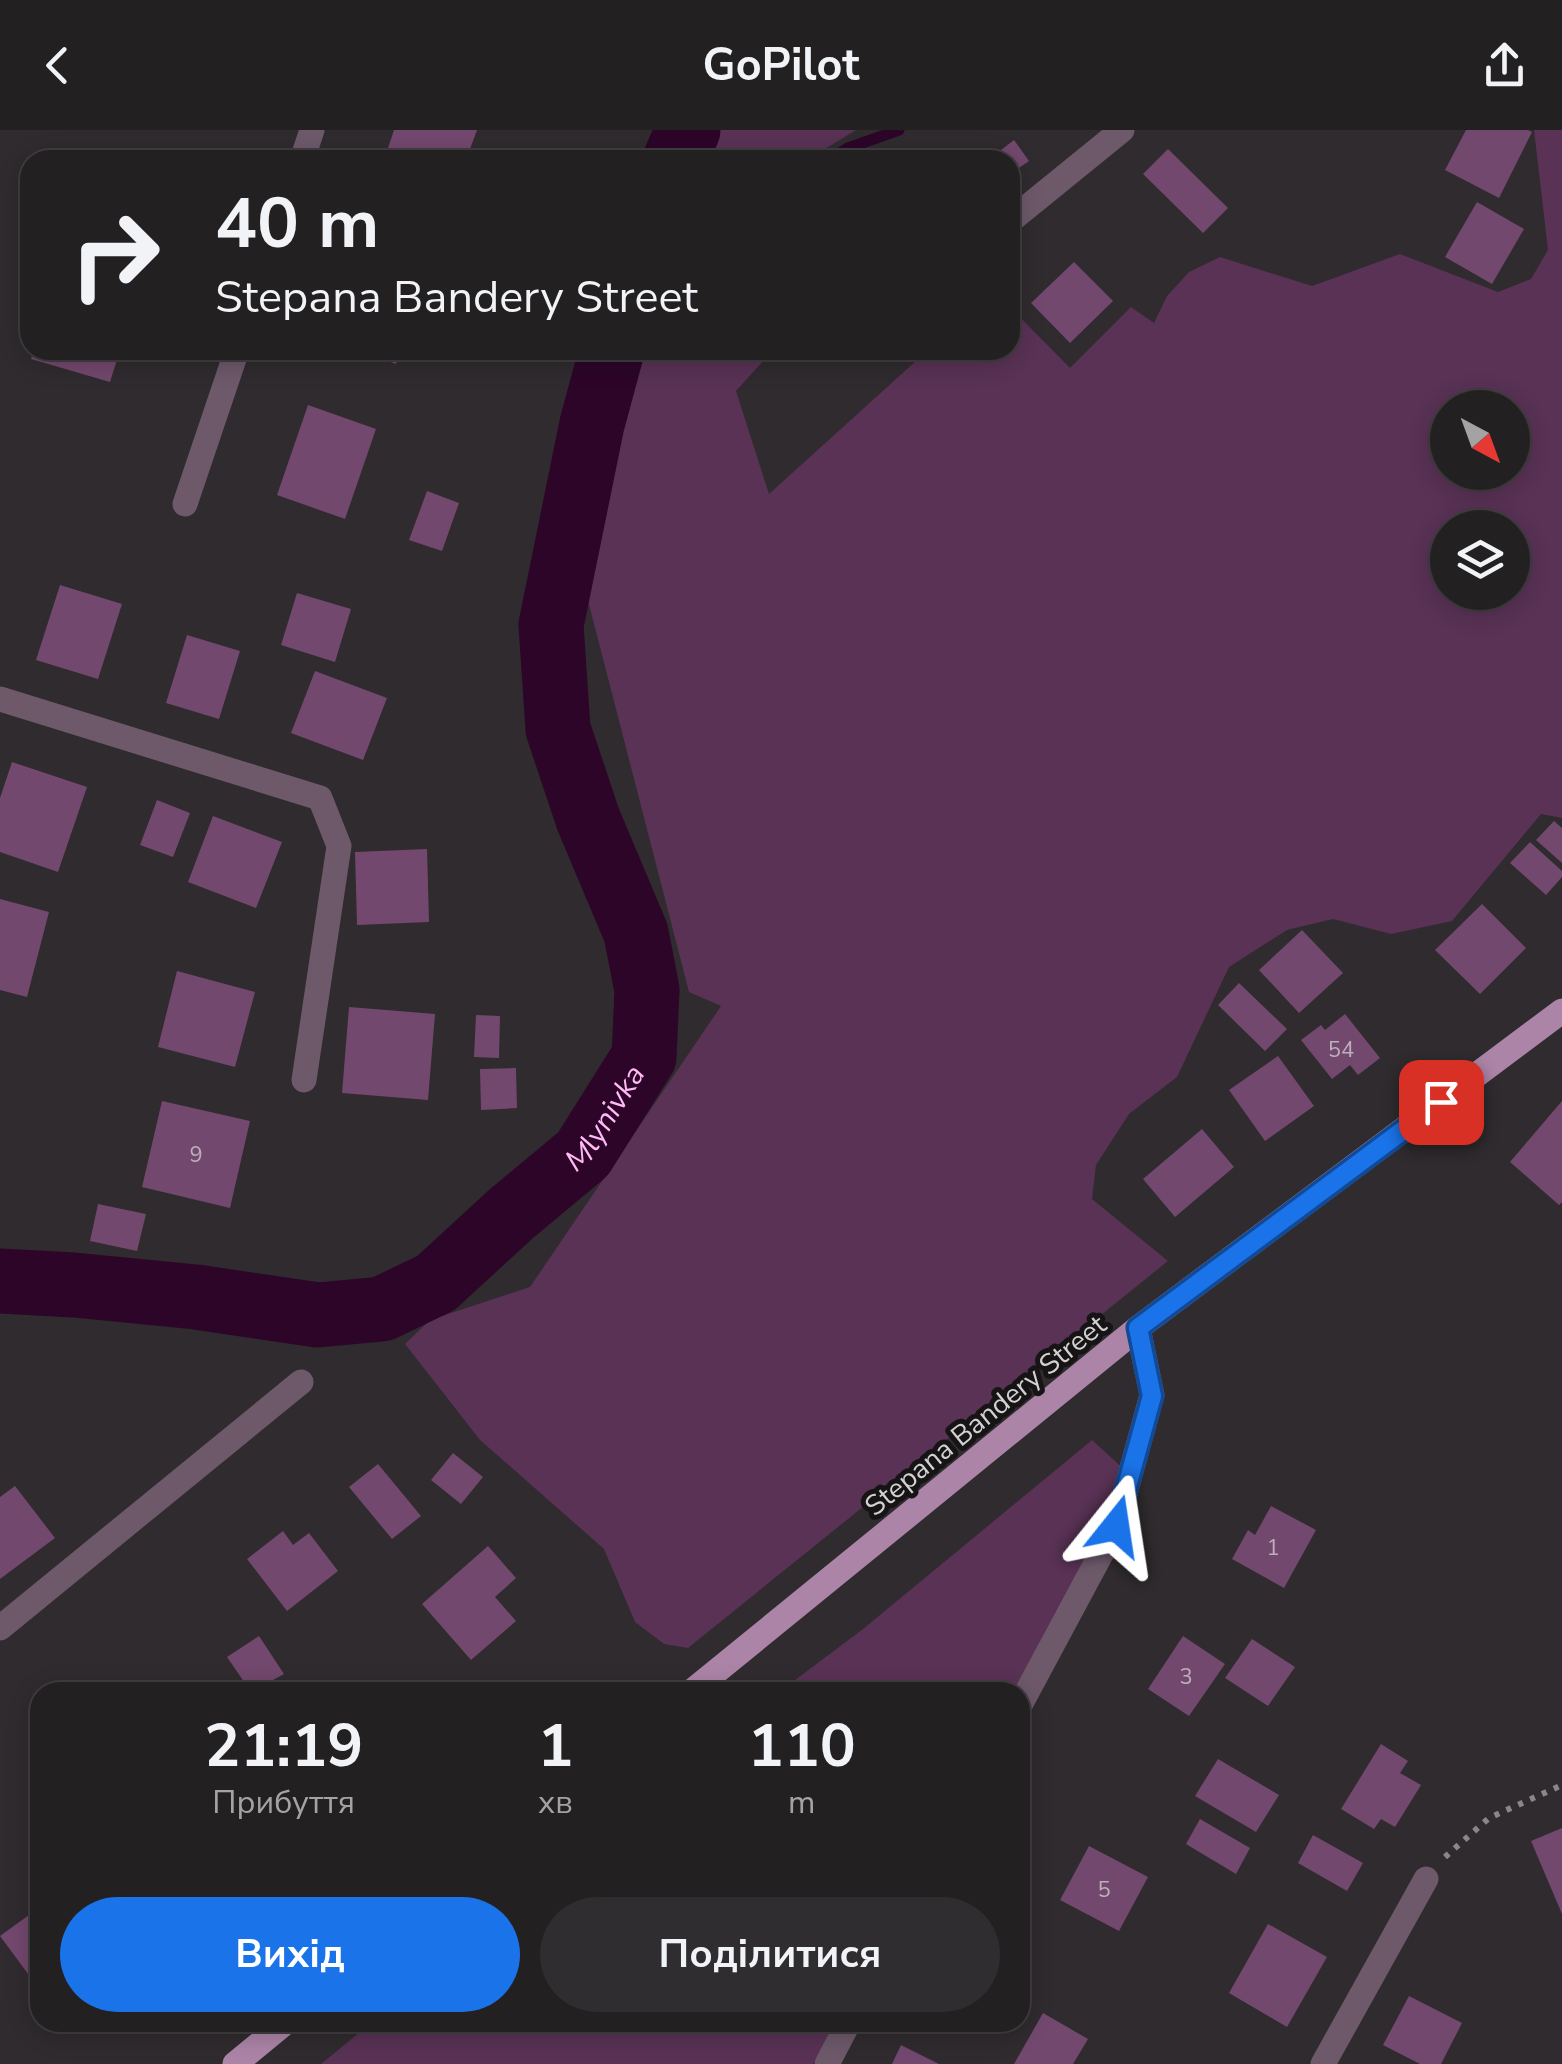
<!DOCTYPE html>
<html lang="uk">
<meta charset="utf-8">
<style>
:root{--surface:#232022;--page:#2f2d2f;--text:#f1f3f6;--muted:#a3a3a5;--line:#403e40;--accent:#1a73e8}
body{margin:0;font-family:"Nunito Sans",sans-serif;background:var(--page);color:var(--text);height:100vh;display:flex;flex-direction:column;font-size:38px;white-space:nowrap}
*{box-sizing:border-box;margin:0}
p{font-size:32px;color:var(--muted)}
.icon{flex:none;width:55px;height:55px;fill:none;stroke:currentColor;stroke-width:2;stroke-linecap:round;stroke-linejoin:round}
.map{position:relative;flex:1;overflow:hidden}
.details{position:absolute;left:30px;top:1552px;width:1000px;height:350px;display:flex;flex-direction:column;background:var(--surface);border-radius:30px;box-shadow:0 5px 25px #0003,0 0 0 2px var(--line)}
.details>*{flex:none}
.banner{position:absolute;left:20px;top:20px;width:1000px;height:210px;border-radius:30px;box-shadow:0 5px 25px #0003,0 0 0 2px var(--line);background:#232022;color:var(--text);overflow:hidden}
.needle{width:65px;rotate:139deg}
.controls{position:absolute;left:1430px;top:260px;display:grid;gap:20px}
.controls a{display:grid;place-items:center;width:100px;height:100px;border-radius:50%;background:var(--surface);box-shadow:0 5px 25px #0003,0 0 0 2px var(--line);font-size:50px}
.pin{position:absolute;display:grid;place-items:center;width:85px;height:85px;color:#fff;margin:-42px;border-radius:20px;box-shadow:0 5px 15px #0006}
.me{position:absolute;width:110px;margin:-55px;rotate:15deg;stroke-linejoin:round;filter:drop-shadow(0 0 8px #0008)}
.turn{display:flex;align-items:center;gap:35px;height:210px;padding:0 30px;font-size:45px}
.turn .icon{width:130px;height:130px;stroke-width:2.5}
.turn b{display:block;font-size:70px;line-height:85px}
.eta{display:flex;justify-content:space-evenly;align-items:center;height:170px;text-align:center}
.eta b{font-size:60px;font-weight:700;line-height:70px}
.primary-button{display:flex;gap:20px;margin-top:auto;padding:20px 30px}
.primary-button a{flex:1;height:115px;border-radius:60px;background:var(--accent);color:#fff;font-size:40px;font-weight:700;line-height:115px;text-align:center}
.primary-button a+a{background:var(--page);color:var(--text)}
header{display:flex;justify-content:space-between;align-items:center;height:130px;padding:0 30px;background:var(--surface);font-size:45px;font-weight:700}
.map>svg:first-child{display:block}
</style>
<header><svg class="icon" aria-label="back" viewBox="0 0 24 24"><path d="M15 5l-7 7 7 7"/></svg>GoPilot<svg class="icon" aria-label="share" viewBox="0 0 24 24"><path d="M12 15V3M7 8l5-5 5 5M5 13v7h14v-7"/></svg></header>
<div class="map">
<svg width="1562" height="1934" viewBox="0 0 1562 1934">
<rect width="100%" height="100%" fill="#2f2b2e"/>
<!-- green -->
<path fill="#593255" fill-rule="evenodd" d="M706,0H856L807,30H692Z
M1534,0H1562V688L1541,684L1452,791L1391,804L1333,789L1287,800L1229,837L1177,947L1129,984L1096,1035L1092,1069L1168,1131L688,1518L664,1514L635,1492L604,1419L480,1310L405,1214L430,1190L530,1157L721,876L689,862L585,459L630,240L657,220H773L736,261L769,364L928,220H1010V177L1070,238L1131,177L1154,193L1167,166L1189,142L1220,127L1312,156L1400,124L1498,162L1531,149L1548,120ZM1448,278H1512V342H1448ZM1448,398H1512V462H1448Z
M1092,1310L1127,1342L1116,1396L1014,1562H779L863,1499Z
M371,1893H837L813,1934H321Z"/>
<g fill="none" stroke-linecap="round" stroke-linejoin="round">
<!-- stream -->
<path stroke="#2c0529" stroke-width="11" d="M829,30L848,18L899,0
M611,223L616,220"/>
<!-- river -->
<g stroke="#2c0529" stroke-width="65">
<path d="M675,30L688,0"/>
<path id="s1" d="M0,1151L74,1155L196,1167L318,1185L382,1179L436,1153L511,1084L583,1024L644,927L647,860L636,803L588,689L558,599L551,495L592,294L612,220"/>
</g>
</g>
<!-- building -->
<path fill="#73486e" d="M394,0H477L466,30H384Z
M1466,0H1528L1532,2L1499,68L1445,40Z
M1014,10L1029,31L1010,44V30H988Z
M1168,19L1228,78L1203,103L1143,44Z
M1477,72L1524,99L1492,154L1445,127Z
M1074,132L1113,171L1070,213L1031,173Z
M34,220H120L110,252L31,229Z
M358,220H402L396,234Z
M308,275L376,299L345,389L277,365Z
M427,361L459,373L442,421L409,410Z
M60,455L122,474L98,549L36,530Z
M297,463L351,479L335,532L281,515Z
M187,505L240,521L219,589L166,573Z
M315,541L387,568L363,630L291,603Z
M12,632L87,657L58,742L0,722V668Z
M157,670L190,683L173,727L140,715Z
M213,686L282,712L256,778L188,752Z
M1554,691L1562,698V733L1536,710Z
M1530,712L1562,741V747L1546,765L1510,733Z
M427,719L429,792L357,795L355,722Z
M0,769L49,782L27,867L0,860Z
M1482,774L1526,818L1480,864L1435,820Z
M1302,800L1343,843L1299,883L1259,840Z
M177,841L255,862L235,937L158,917Z
M1239,853L1287,899L1265,921L1218,875Z
M349,877L435,884L428,970L342,963Z
M1345,884L1380,928L1358,945L1350,935L1332,949L1301,910L1321,895L1325,900Z
M476,885L500,886L499,928L474,927Z
M1278,926L1314,976L1265,1011L1229,960Z
M516,938L517,978L481,980L480,939Z
M162,971L250,991L230,1078L142,1057Z
M1562,971V1072L1559,1075L1510,1032Z
M1202,999L1234,1037L1175,1087L1143,1049Z
M98,1074L146,1084L137,1121L90,1111Z
M453,1323L483,1347L461,1374L431,1350Z
M378,1334L421,1386L392,1409L349,1357Z
M15,1356L55,1408L0,1449V1367Z
M1271,1376L1316,1400L1284,1458L1232,1429L1248,1400L1255,1405Z
M283,1401L293,1415L309,1403L338,1441L287,1481L247,1429Z
M488,1416L516,1448L495,1467L516,1491L471,1530L422,1474Z
M259,1506L284,1544L251,1562L227,1527Z
M1183,1506L1225,1534L1189,1586L1148,1559Z
M1252,1509L1295,1537L1268,1576L1225,1548Z
M1381,1614L1408,1631L1400,1643L1421,1655L1395,1697L1381,1689L1374,1699L1341,1679Z
M1218,1629L1279,1665L1256,1702L1195,1666Z
M1200,1689L1250,1718L1236,1744L1186,1714Z
M1562,1698V1784L1531,1711Z
M1313,1705L1363,1733L1347,1761L1298,1733Z
M1089,1716L1148,1747L1119,1801L1060,1770Z
M40,1777V1860L0,1806Z
M1268,1794L1327,1827L1287,1897L1229,1863Z
M1409,1866L1462,1893L1441,1934H1420L1383,1915Z
M1043,1883L1088,1909L1073,1934H1014Z
M901,1915L939,1934H892Z"/>
<g fill="none" stroke-linecap="round" stroke-linejoin="round">
<!-- path -->
<path stroke="#8a8689" stroke-width="6" stroke-dasharray="5 8" stroke-linecap="butt" d="M1445,1727L1489,1688L1562,1655"/>
<!-- minor -->
<path stroke="#6d596a" stroke-width="25" d="M302,30L312,0
M1010,91L1122,0
M185,374L237,220
M0,569L320,668L339,716L304,950
M0,1498L301,1252
M1020,1575L1116,1396L1152,1265L1138,1198
M827,1934L849,1892
M1323,1934L1426,1749"/>
<!-- major -->
<path stroke="#ac84a7" stroke-width="25" d="M691,1562L1138,1198L1562,881
M235,1934L286,1892"/>
</g>
<g fill="none" stroke-linecap="round" stroke-linejoin="round">
<defs>
<path id="route" d="M1116,1396L1152,1266L1138,1198L1441,972"/>
</defs>
<!-- route casing -->
<use href="#route" stroke="#114b97" stroke-width="25"/>
<!-- route -->
<use href="#route" stroke="#1a73e8" stroke-width="18"/>
</g>
<g text-anchor="middle" stroke-width="10" stroke-linejoin="round" paint-order="stroke">
<!-- number labels -->
<g font-size="22" fill="#bcafba">
<text x="1341" y="927">54</text>
<text x="196" y="1032">9</text>
<text x="1273" y="1425">1</text>
<text x="1186" y="1554">3</text>
<text x="1104" y="1767">5</text>
</g>
<!-- street labels -->
<g font-size="28" fill="#d4d1d3" stroke="#161415">
<text transform="translate(985 1285) rotate(-39)" y="10">Stepana Bandery Street</text>
</g>
<!-- water labels -->
<g font-size="30" font-style="italic" fill="#ffb9f5" stroke="#161415">
<text dy="10" stroke="none"><textPath href="#s1" startOffset="682">Mlynivka</textPath></text>
</g>
</g>
</svg>
<div class="controls">
<a><svg class="needle" viewBox="-14 -14 28 28"><path d="M0-13l5 13h-10z" fill="#e53935"/><path d="M0 13l5-13h-10z" fill="#a3a3a5"/></svg></a>
<a><svg class="icon" aria-label="layers" viewBox="0 0 24 24"><path d="M12 4l9 5-9 5-9-5zM3 14l9 5 9-5"/></svg></a>
</div>
<div class="pin" style="left:1441px;top:972px;background:#d93025"><svg class="icon" aria-label="arrive" viewBox="0 0 24 24"><path d="M6 21V4h12l-3 4 3 4H6"/></svg></div>
<svg class="me" style="left:1116px;top:1396px" viewBox="-20 -20 40 40"><path d="M0-17L14 15 0 8-14 15z" fill="#1a73e8" stroke="#fff" stroke-width="4"/></svg>
<div class="banner">
<div class="turn"><svg class="icon" aria-label="right" viewBox="0 0 24 24"><path d="M7 20v-9h11M14 6l5 5-5 5"/></svg><div><b>40 m</b>Stepana Bandery Street</div></div>
</div>
<section class="details">
<div class="eta">
<div><b>21:19</b><p>Прибуття</p></div>
<div><b>1</b><p>хв</p></div>
<div><b>110</b><p>m</p></div>
</div>
<div class="primary-button"><a>Вихід</a><a>Поділитися</a></div>
</section>
</div>
